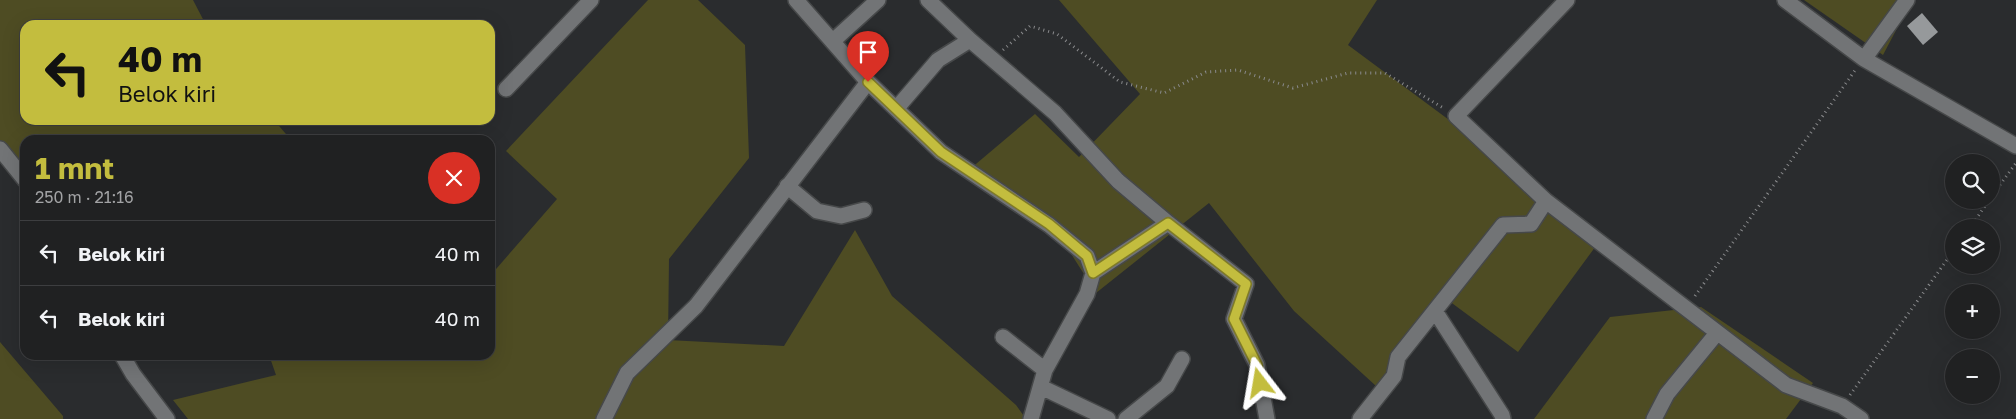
<!DOCTYPE html>
<html lang="id">
<meta charset="utf-8">
<style>
:root{--surface:#202122;--page:#2d2e2f;--text:#f1f3f6;--muted:#a2a3a5;--line:#3d3e40;--accent:#c3bd3e}
body{margin:0;font-family:"Golos Text",sans-serif;background:var(--page);color:var(--text);height:100vh;display:flex;flex-direction:column;font-size:19px;white-space:nowrap}
*{box-sizing:border-box;margin:0}
p{font-size:16px;color:var(--muted)}
.icon{flex:none;width:28px;height:28px;fill:none;stroke:currentColor;stroke-width:2;stroke-linecap:round;stroke-linejoin:round}
.map{position:relative;flex:1;overflow:hidden}
.side{position:absolute;left:20px;top:135px;width:475px;height:225px;display:flex;flex-direction:column;background:var(--surface);border-radius:15px;box-shadow:0 5px 20px #0002,0 0 0 1px var(--line)}
.side>*{flex:none}
.top-card{position:absolute;left:20px;top:20px;width:475px;height:105px;border-radius:15px;box-shadow:0 5px 20px #0002,0 0 0 1px var(--line);background:#c3bd3e;color:#111;overflow:hidden}
.buttons{position:absolute;left:1945px;top:154px;display:grid;gap:10px}
.buttons a{display:grid;place-items:center;width:55px;height:55px;border-radius:50%;background:var(--surface);box-shadow:0 5px 20px #0002,0 0 0 1px var(--line);font-size:25px}
.pin{position:absolute;display:grid;place-items:center;width:42px;height:42px;color:#fff;margin:-51px -21px;border-radius:50% 50% 50% 0;rotate:-45deg;box-shadow:0 0 5px #0007}
.pin .icon{rotate:45deg}
.me{position:absolute;width:55px;margin:-28px;rotate:346deg;stroke-linejoin:round;filter:drop-shadow(0 0 4px #0008)}
.turn{display:flex;align-items:center;gap:18px;height:105px;padding:0 15px;font-size:22px}
.turn .icon{width:65px;height:65px;stroke-width:2.5}
.turn b{display:block;font-size:35px;line-height:42px}
.round{display:grid;place-items:center;flex:none;width:52px;height:52px;border-radius:26px;background:var(--page)}
.overview{display:flex;align-items:center;justify-content:space-between;height:85px;padding:0 15px}
h1{font-size:30px;font-weight:700;line-height:38px;color:var(--accent)}
ul{padding:0;list-style:none}
li{display:flex;align-items:center;gap:15px;height:65px;padding:0 15px;border-top:1px solid var(--line)}
li div{flex:1}
li b{display:block;font-size:19px}
li em{font-style:normal}
.map>svg:first-child{display:block}
</style>
<div class="map">
<svg width="2016" height="419" viewBox="0 0 2016 419">
<rect width="100%" height="100%" fill="#2a2c2e"/>
<!-- green -->
<path fill="#4e4c23" d="M0,0H193L206,25H25V120H274L291,140H25V172L0,142Z
M648,0H698L745,45L749,158L669,259L668,340L784,346L855,230L892,296L1016,405L1026,419H188L173,400L276,375L269,355H490V276L557,199L506,151Z
M1059,0H1377L1348,45L1604,235L1518,352L1445,298L1376,386L1294,311L1209,203L1096,293L1047,216L970,169L1035,114L1079,157L1140,94Z
M1804,0H1912L1883,55Z
M1701,307L1813,383L1786,419H1534L1610,317Z
M0,342L63,416V419H0Z"/>
<!-- building -->
<path fill="#96999b" d="M1922,13L1938,32L1923,45L1907,26Z"/>
<g fill="none" stroke-linecap="round" stroke-linejoin="round">
<defs>
<path id="minor" d="M796,0L868,82L941,152L1049,225L1087,256L1093,273L1087,294L1045,370L1031,419
M928,0L970,40L1055,113L1118,181L1168,223
M1567,0L1456,116L1546,201L1786,385L1842,406L1861,419
M1785,0L1864,59L2016,146
M833,41L878,0
M1864,59L1907,0
M506,89L591,0
M896,109L938,60L970,40
M0,149L25,180
M787,186L817,211L841,216L864,210
M1093,273L1168,223L1246,284L1234,319L1257,365L1267,419
M1435,311L1502,415L1503,419
M1003,337L1045,370
M122,355L133,374L167,419
M1041,387L1108,419
M604,419L627,373L696,306L868,82
M1126,419L1167,386L1182,359
M1360,419L1394,376L1398,357L1503,225L1531,224L1546,201
M1654,419L1667,394L1717,333"/>
</defs>
<!-- minor casing -->
<use href="#minor" stroke="#464849" stroke-width="18"/>
<!-- path -->
<path stroke="#8a8b8d" stroke-width="3" stroke-dasharray="1 4" stroke-linecap="butt" d="M1003,50L1030,26L1057,34L1120,82L1164,93L1206,72L1238,70L1293,88L1348,73H1385L1445,109
M1991,197L2016,163
M1970,228L1989,200
M1695,296L1856,69
M1850,395L1954,250"/>
<!-- minor -->
<use href="#minor" stroke="#727476" stroke-width="15"/>
</g>
<g fill="none" stroke-linecap="round" stroke-linejoin="round">
<defs>
<path id="route" d="M868,82L941,152L1049,224L1087,256L1093,273L1168,223L1246,284L1234,319L1257,365L1260,383"/>
</defs>
<!-- route casing -->
<use href="#route" stroke="#7f7b28" stroke-width="12"/>
<!-- route -->
<use href="#route" stroke="#c3bd3e" stroke-width="9"/>
</g>
</svg>
<div class="buttons">
<a><svg class="icon" aria-label="search" viewBox="0 0 24 24"><circle cx="10" cy="10" r="6"/><path d="M15 15l6 6"/></svg></a>
<a><svg class="icon" aria-label="layers" viewBox="0 0 24 24"><path d="M12 4l9 5-9 5-9-5zM3 14l9 5 9-5"/></svg></a>
<a>+</a>
<a>−</a>
</div>
<div class="pin" style="left:868px;top:82px;background:#d93025"><svg class="icon" aria-label="arrive" viewBox="0 0 24 24"><path d="M6 21V4h12l-3 4 3 4H6"/></svg></div>
<svg class="me" style="left:1260px;top:383px" viewBox="-20 -20 40 40"><path d="M0-17L14 15 0 8-14 15z" fill="#c3bd3e" stroke="#fff" stroke-width="4"/></svg>
<div class="top-card">
<div class="turn"><svg class="icon" aria-label="left" viewBox="0 0 24 24"><path d="M17 20v-9H6M10 6l-5 5 5 5"/></svg><div><b>40 m</b>Belok kiri</div></div>
</div>
<section class="side">
<div class="overview"><div><h1>1 mnt</h1><p>250 m · 21:16</p></div><a class="round" style="background:#d93025;color:#fff"><svg class="icon" aria-label="close" viewBox="0 0 24 24"><path d="M6 6l12 12M18 6L6 18"/></svg></a></div>
<ul>
<li><svg class="icon" aria-label="left" viewBox="0 0 24 24"><path d="M17 20v-9H6M10 6l-5 5 5 5"/></svg><div><b>Belok kiri</b></div><em>40 m</em></li>
<li><svg class="icon" aria-label="left" viewBox="0 0 24 24"><path d="M17 20v-9H6M10 6l-5 5 5 5"/></svg><div><b>Belok kiri</b></div><em>40 m</em></li>
</ul>
</section>
</div>
